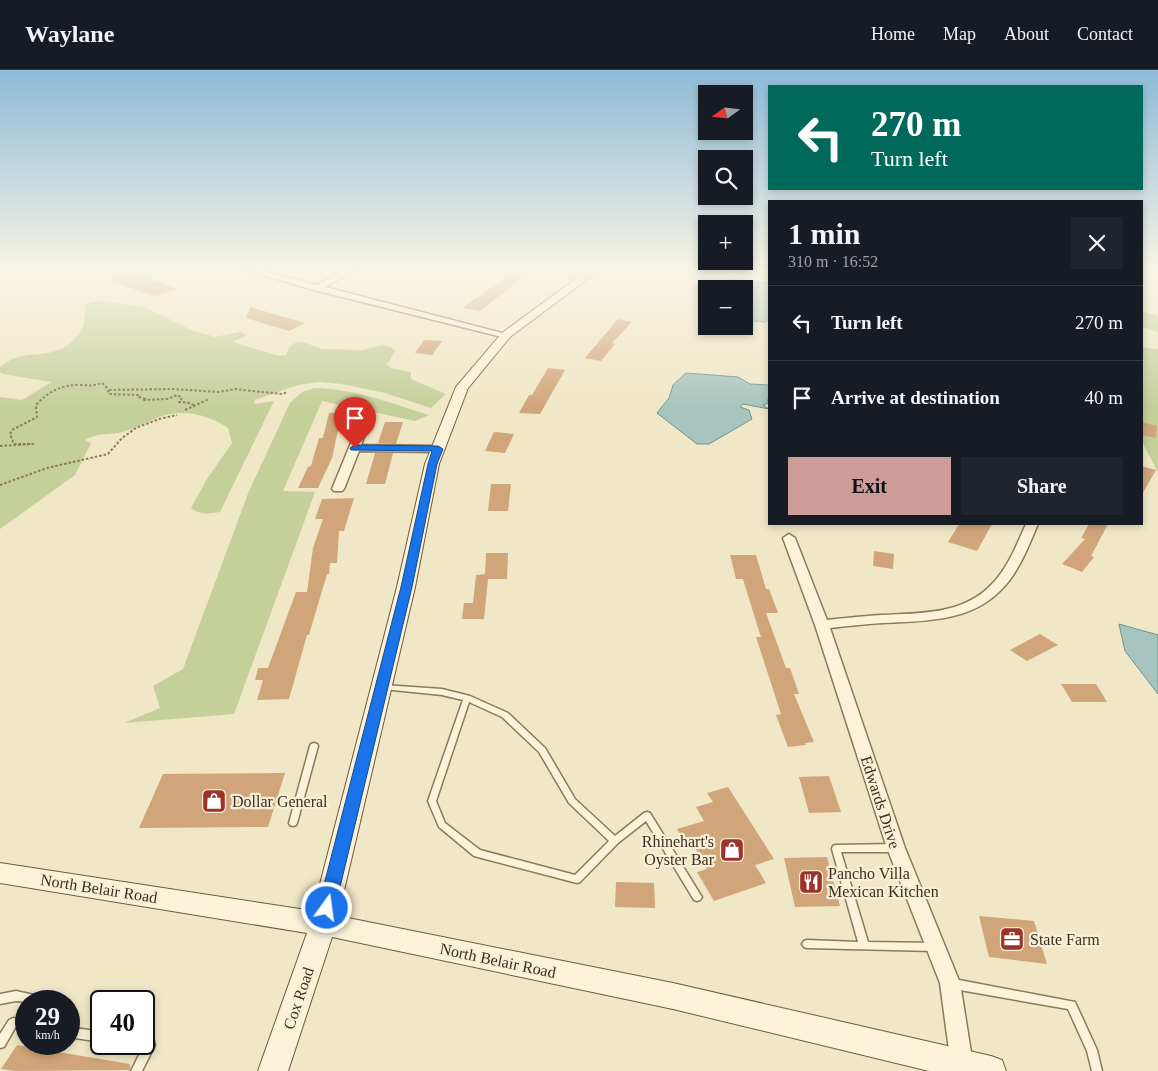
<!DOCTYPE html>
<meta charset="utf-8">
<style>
:root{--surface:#171b24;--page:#20242c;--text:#f1f3f6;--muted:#9ea1a6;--line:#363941;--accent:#cc9c99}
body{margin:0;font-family:Georgia,serif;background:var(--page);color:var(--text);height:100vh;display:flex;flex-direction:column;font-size:19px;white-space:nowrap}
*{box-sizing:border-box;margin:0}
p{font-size:16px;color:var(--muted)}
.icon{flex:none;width:28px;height:28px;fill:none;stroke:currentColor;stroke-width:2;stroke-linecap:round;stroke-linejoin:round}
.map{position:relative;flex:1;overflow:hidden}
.drawer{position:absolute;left:768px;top:130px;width:375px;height:325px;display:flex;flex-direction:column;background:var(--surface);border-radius:0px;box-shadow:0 2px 8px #0003}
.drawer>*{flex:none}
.guide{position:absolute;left:768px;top:15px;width:375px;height:105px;border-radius:0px;box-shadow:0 2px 8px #0003;background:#00695c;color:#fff;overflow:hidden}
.needle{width:32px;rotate:255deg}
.tools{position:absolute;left:698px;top:15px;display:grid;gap:10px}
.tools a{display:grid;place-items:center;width:55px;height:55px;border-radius:0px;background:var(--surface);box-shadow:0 2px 8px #0003;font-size:25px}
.speed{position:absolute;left:15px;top:920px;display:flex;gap:10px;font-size:25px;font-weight:700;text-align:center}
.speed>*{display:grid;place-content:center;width:65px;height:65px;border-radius:50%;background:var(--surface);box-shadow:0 2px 8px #0003;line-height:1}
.speed small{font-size:12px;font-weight:400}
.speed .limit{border:2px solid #111;border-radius:8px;background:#fff;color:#111}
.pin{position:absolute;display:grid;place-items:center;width:42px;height:42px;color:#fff;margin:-51px -21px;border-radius:50% 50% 50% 0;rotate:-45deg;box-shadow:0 0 5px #0007}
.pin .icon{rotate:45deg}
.me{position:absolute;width:55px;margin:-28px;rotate:14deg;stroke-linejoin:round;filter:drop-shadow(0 0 4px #0008)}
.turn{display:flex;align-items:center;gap:18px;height:105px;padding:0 20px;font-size:22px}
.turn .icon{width:65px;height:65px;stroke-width:2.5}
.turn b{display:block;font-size:35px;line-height:42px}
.round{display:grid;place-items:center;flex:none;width:52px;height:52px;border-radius:0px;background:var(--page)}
.overview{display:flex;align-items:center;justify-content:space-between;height:85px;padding:0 20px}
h1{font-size:30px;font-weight:800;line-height:38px}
.primary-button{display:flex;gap:10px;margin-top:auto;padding:10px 20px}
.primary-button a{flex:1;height:58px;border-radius:0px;background:var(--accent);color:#111;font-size:20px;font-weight:800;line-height:58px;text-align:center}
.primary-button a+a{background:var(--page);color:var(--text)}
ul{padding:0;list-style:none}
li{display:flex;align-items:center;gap:15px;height:75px;padding:0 20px;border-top:1px solid var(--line)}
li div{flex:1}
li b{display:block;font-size:19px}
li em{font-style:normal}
header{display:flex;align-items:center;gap:30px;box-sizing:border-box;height:70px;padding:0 25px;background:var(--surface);border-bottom:1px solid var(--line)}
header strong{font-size:24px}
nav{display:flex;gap:28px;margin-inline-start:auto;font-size:18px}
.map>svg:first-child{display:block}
</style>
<header>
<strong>Waylane</strong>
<nav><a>Home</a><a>Map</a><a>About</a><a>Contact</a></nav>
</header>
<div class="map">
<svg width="1158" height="1001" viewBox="0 0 1158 1001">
<rect width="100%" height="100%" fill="#f0e7c6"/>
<!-- green -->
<path fill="#c4cf99" d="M100,230L147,238L191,260L215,267L239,262L247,265L233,272L279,286L286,285L290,276L297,272L306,273L322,279L363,280L382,275L391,277L395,281L389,292L385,293L391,298L411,302V309L446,324L431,338L385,323L342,314L319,312L298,315L255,330L254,334L274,331L220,442C208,444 200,445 191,438L207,409L232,373L228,358C205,343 180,338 154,349C145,353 135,358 126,361C110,366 101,361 85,370L91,373L75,405L0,459V327L22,330L51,312L3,304L0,302V297C20,281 32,287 52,282C74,277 89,257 84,235Z
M1141,241L1158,246V262L1141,257Z
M1141,277L1158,279V402L1141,370Z
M315,318C354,319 391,333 429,345L415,351L322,331L283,421L315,422L234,644L124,653L160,638L153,616L183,599L249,421L290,333L302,322Z"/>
<!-- water -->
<path fill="#a7c4be" stroke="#6d938d" d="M726,209L769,213V249L765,252L744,250V219H722Z
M686,303L738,307L750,314L769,315V329L767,330L769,333L763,335L769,339L743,334L740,337L749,340L752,349L709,374H697L657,343L669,328L673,315Z
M1119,554L1158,565V624L1125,581Z"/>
<!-- building -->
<path fill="#d0a57a" d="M518,199H524L527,204L480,241L462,238Z
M133,203L137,204L178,219L155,226L108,211Z
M250,237L305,253L289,261L246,248Z
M618,249L632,252L612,273L615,274L601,291L585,288Z
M424,270L442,271L432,285L415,283Z
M548,298L565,300L540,344L519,343L529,325H532Z
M346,342L342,360H338L332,388L318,418H298L308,397L311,396L319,368H323L329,343Z
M385,352H403L396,374L378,373Z
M1141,352L1157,356L1156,368L1141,365Z
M494,362L514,364L505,383L485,381Z
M375,383H393L385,414H366Z
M1141,396L1156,400L1141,426Z
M491,414H511L508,441H488Z
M354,428L344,461H339L337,493H330L329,504H327L309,565H307L289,629L257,630L263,610H255L258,598H268L296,522H307L313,478L323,449H315L322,429Z
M959,454H992L977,481L948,472Z
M1089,454L1097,455L1108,454L1091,486L1094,487L1082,502L1062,494L1085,469L1081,468Z
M874,481L894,484L893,499L873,496Z
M486,483H508L507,509H488L484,549H462L464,533H473L476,505L485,504Z
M730,485H756L766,519H769L778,543H766L786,598H790L799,624H794L814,672L805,673L806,675L788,677L776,645L781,644L756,567H761L758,558L743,509H736Z
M1040,564L1058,575L1027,591L1010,580Z
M1061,614H1096L1107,632H1072Z
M285,703L268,757L139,758L163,704Z
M829,706L841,742L809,743L799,707Z
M728,717L774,789L755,795L766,813L714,831L697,802L707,799L690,769L683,771L677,759L704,751L696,737L713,732L707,723Z
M827,787L840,836L795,837L784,788Z
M616,812L654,813L655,838L615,837Z
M979,846L1034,851L1047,894L989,887Z
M17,975L130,994V1000L15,1001L1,999Z"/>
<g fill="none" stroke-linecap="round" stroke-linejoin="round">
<defs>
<path id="lane" d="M380,615H383L442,619L470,626L508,643L545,678L575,729L615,766L644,743L647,742L650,743L700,824L702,827L700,830L697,831L694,830L646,751L618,773L580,812L577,813L474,786L439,757L428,731L463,630L442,625L383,619H380L379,617ZM469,632L502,647L539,682L569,733L609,771L575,805L480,780L445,753L436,731Z
M314,673L317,674L318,676L297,753L296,755L293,756L290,755L289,753L310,676L311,674Z
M895,774L898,775L899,778L898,781L895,782H841L868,872L934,873L937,874L939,877L937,880L934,881L807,878L804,877L802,874L804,871L807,870L858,872L832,779L833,776L836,775Z
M954,909L1075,932L1097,980L1102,1001H1092L1087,981L1068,939L954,919L951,917L949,914L951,911Z
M16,921L34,925L35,928L34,931H26V932L16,931L0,934V924Z
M13,948L26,950V960L15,958L4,977L0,978V964L9,950Z
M69,957L101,962V972L69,967Z
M144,969L154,971L155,975L142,1001H131L142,979L136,978L135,974H144Z"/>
<path id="street" d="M242,199H254L317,215L347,199H356L325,217L510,265L506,268L314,220Z
M367,343L372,346L361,375L438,376L443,379L438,382L359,381L344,419L342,421H334L332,419L362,346Z
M1026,454H1038C1028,477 1019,502 1001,520C970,552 924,551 883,553C865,554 848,556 830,558L905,778L960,913L973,995L970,1001H954L951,995L940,913L887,778L815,555L783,468L789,464L795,468L827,550C845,548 863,546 881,545C920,543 963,545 992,514C1008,498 1017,474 1026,454Z"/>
<path id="secondary" d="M589,199H601L510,267L468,318L439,394L415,517L338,846L673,913L991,986L1002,990L1006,1001H929L673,939L332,867L288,1001H258L307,863L0,813V793L313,841L397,517L425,394L456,317L502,263Z"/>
</defs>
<!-- lane casing -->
<use href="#lane" stroke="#8c795a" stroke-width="3"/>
<!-- street casing -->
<use href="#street" stroke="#8c795a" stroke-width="3"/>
<!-- secondary casing -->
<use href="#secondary" stroke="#6e5a3d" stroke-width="2"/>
<!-- path -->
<path stroke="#8c795a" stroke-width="2" stroke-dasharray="2.5 2" stroke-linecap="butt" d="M109,320L173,319L219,322L235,319L281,324L288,322
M185,340L209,329
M0,376L33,374H14L10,364L12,360L37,347L36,335C48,322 60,315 79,315C90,315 90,317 102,313L107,318L109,324L139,325V327L145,329L143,330L168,329L177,325L182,328L179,332L190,333L195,336
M0,415L47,398L108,384L122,368L136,358L159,349L177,345"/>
<!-- lane -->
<use href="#lane" fill="#faf3da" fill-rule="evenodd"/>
<!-- street -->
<use href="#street" fill="#faf3da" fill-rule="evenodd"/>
<!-- secondary -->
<use href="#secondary" fill="#faf3da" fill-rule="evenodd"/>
</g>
<!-- sky -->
<linearGradient id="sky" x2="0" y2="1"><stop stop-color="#8ebad7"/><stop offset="0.59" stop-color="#f8f4e5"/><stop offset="1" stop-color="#f8f4e5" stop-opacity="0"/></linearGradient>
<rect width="1158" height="339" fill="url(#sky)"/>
<!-- route -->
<path fill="#1a73e8" stroke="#114b97" d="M355,375L438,376L443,379L437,394L412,517L335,838L333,843L327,845L321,843L318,838L401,517L428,394L432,381L351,380L350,378Z"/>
<!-- icons -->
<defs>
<symbol id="shop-square" viewBox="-11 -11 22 22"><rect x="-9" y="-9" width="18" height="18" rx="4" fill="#9e3128" stroke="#f7f0d6"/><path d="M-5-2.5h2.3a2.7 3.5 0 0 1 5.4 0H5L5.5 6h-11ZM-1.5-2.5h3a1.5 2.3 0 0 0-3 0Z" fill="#fff"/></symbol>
<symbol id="restaurant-square" viewBox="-11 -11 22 22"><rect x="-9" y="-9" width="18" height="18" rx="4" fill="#9e3128" stroke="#f7f0d6"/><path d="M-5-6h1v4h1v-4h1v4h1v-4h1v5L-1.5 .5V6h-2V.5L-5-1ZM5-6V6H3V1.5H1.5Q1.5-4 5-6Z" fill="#fff"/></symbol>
<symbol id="office-square" viewBox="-11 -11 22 22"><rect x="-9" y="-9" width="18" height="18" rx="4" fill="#9e3128" stroke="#f7f0d6"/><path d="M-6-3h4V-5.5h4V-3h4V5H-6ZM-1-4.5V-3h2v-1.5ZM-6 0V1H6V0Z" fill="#fff"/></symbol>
</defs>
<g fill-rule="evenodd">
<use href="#shop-square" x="200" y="717" width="28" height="28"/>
<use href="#shop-square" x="718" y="766" width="28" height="28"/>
<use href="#restaurant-square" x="797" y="798" width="28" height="28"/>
<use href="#office-square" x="998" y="855" width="28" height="28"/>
</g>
<g text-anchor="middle" stroke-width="4.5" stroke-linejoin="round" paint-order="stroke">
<!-- near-poi labels -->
<g font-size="16" fill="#3c2f1f" stroke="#f7f0d6" text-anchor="start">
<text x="232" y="737">Dollar General</text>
<text x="714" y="777" text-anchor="end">Rhinehart's<tspan x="714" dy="18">Oyster Bar</tspan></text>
<text x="828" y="809">Pancho Villa<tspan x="828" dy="18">Mexican Kitchen</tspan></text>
<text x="1030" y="875">State Farm</text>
</g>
<!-- near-street labels -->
<g font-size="16" fill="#3c2f1f" stroke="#f7f0d6">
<text transform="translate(881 732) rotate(72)" y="6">Edwards Drive</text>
<text transform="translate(99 818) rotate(9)" y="6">North Belair Road</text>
<text transform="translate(498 890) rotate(12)" y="6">North Belair Road</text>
<text transform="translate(298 928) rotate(-71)" y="6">Cox Road</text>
</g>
</g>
</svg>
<div class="tools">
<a><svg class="needle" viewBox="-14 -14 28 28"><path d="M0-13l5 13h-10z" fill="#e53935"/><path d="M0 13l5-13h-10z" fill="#9ea1a6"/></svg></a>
<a><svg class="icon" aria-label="search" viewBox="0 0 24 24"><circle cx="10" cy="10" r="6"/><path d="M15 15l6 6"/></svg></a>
<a>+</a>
<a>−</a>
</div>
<div class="speed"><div>29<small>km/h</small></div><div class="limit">40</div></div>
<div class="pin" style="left:355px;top:378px;background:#d93025"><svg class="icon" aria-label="arrive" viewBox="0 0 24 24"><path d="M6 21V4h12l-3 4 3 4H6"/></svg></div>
<svg class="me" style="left:327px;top:838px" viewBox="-20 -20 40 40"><circle r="17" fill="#1a73e8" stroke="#fff" stroke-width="3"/><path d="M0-11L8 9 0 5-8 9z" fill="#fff"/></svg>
<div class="guide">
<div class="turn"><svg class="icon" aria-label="left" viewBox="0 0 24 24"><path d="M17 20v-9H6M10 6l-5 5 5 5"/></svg><div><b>270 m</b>Turn left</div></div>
</div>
<section class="drawer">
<div class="overview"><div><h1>1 min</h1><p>310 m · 16:52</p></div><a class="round"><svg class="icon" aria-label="close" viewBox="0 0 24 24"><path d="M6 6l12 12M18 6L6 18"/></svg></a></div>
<ul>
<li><svg class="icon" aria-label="left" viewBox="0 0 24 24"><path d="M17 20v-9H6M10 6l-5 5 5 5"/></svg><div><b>Turn left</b></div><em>270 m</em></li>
<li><svg class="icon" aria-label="arrive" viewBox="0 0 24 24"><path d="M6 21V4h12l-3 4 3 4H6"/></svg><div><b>Arrive at destination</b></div><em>40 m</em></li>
</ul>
<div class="primary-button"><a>Exit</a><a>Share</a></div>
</section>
</div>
